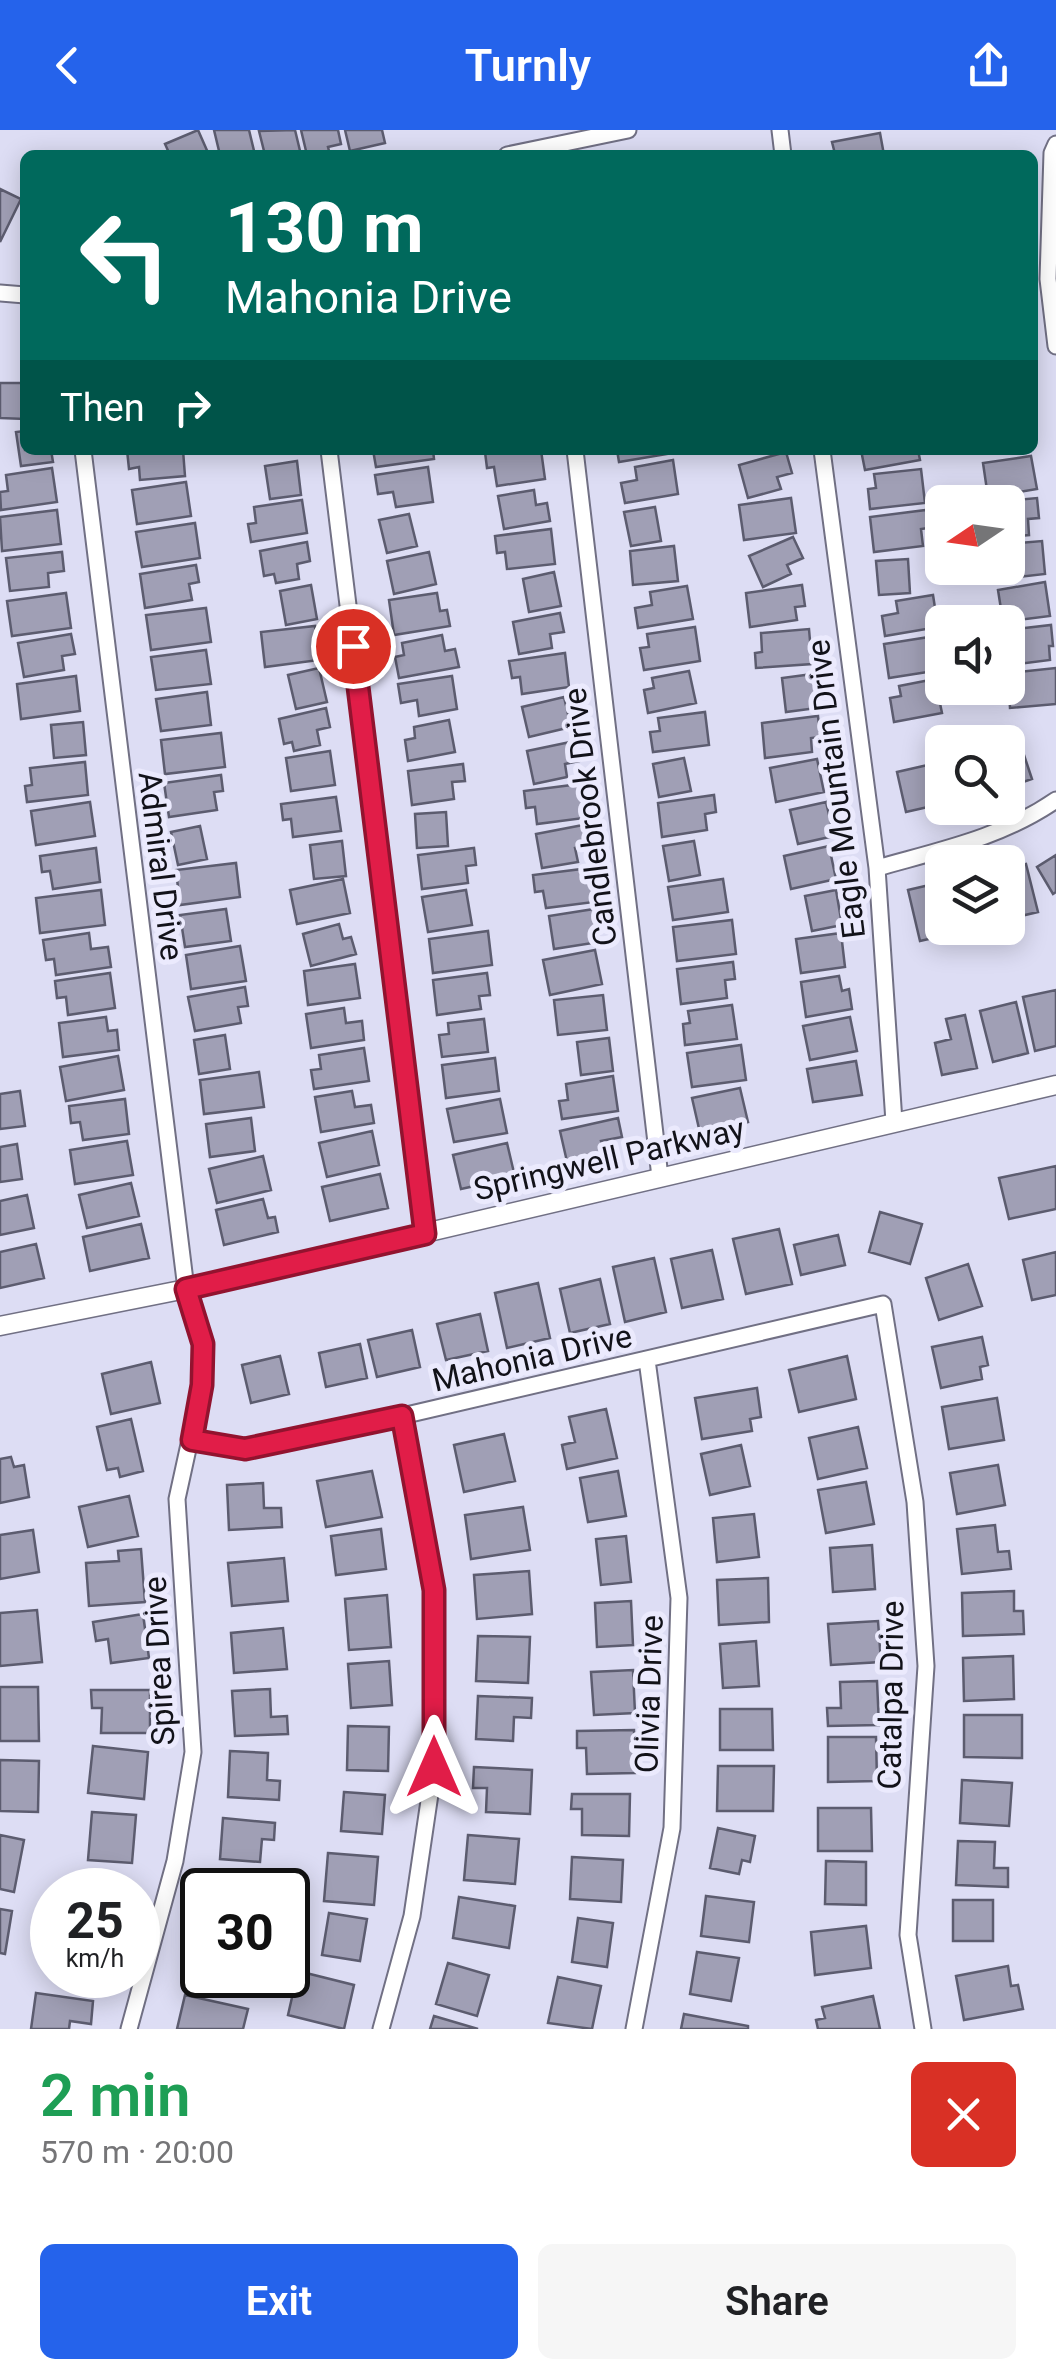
<!DOCTYPE html>
<meta charset="utf-8">
<style>
:root{--surface:#fff;--page:#f6f6f6;--text:#202124;--muted:#757577;--accent:#2563eb}
body{margin:0;font-family:Roboto,sans-serif;background:var(--page);color:var(--text);height:100vh;display:flex;flex-direction:column;font-size:38px;white-space:nowrap}
*{box-sizing:border-box;margin:0}
p{font-size:32px;color:var(--muted)}
.icon{flex:none;width:55px;height:55px;fill:none;stroke:currentColor;stroke-width:2;stroke-linecap:round;stroke-linejoin:round}
.map{position:relative;height:1899px;overflow:hidden}
.drawer{display:flex;flex-direction:column;background:var(--surface);flex:1}
.drawer>*{flex:none}
.hud{position:absolute;left:20px;top:20px;width:1018px;height:305px;border-radius:15px;box-shadow:0 5px 25px #0003;background:#00695c;color:#fff;overflow:hidden}
.needle{width:65px;rotate:257deg}
.controls{position:absolute;left:925px;top:355px;display:grid;gap:20px}
.controls a{display:grid;place-items:center;width:100px;height:100px;border-radius:15px;background:var(--surface);box-shadow:0 5px 25px #0003;font-size:50px}
.speed{position:absolute;left:30px;top:1738px;display:flex;gap:20px;font-size:50px;font-weight:700;text-align:center}
.speed>*{display:grid;place-content:center;width:130px;height:130px;border-radius:50%;background:var(--surface);box-shadow:0 5px 25px #0003;line-height:1}
.speed small{font-size:25px;font-weight:400}
.speed .limit{border:5px solid #111;border-radius:15px;background:#fff;color:#111}
.pin{position:absolute;display:grid;place-items:center;width:85px;height:85px;color:#fff;margin:-42px;border:5px solid #fff;border-radius:50%;box-shadow:0 2px 10px #0007}
.me{position:absolute;width:110px;margin:-55px;rotate:0deg;stroke-linejoin:round;filter:drop-shadow(0 0 8px #0008)}
.turn{display:flex;align-items:center;gap:35px;height:210px;padding:0 40px;font-size:45px}
.turn .icon{width:130px;height:130px;stroke-width:2.5}
.turn b{display:block;font-size:70px;line-height:85px}
.then{display:flex;align-items:center;height:95px;padding:0 40px;background:#0003;gap:20px;font-size:38px}
.round{display:grid;place-items:center;flex:none;width:105px;height:105px;border-radius:15px;background:var(--page)}
.headline{display:flex;align-items:center;justify-content:space-between;height:170px;padding:0 40px}
h1{font-size:60px;font-weight:600;line-height:75px;color:#1e9e55}
.primary-button{display:flex;gap:20px;margin-top:auto;padding:20px 40px}
.primary-button a{flex:1;height:115px;border-radius:15px;background:var(--accent);color:#fff;font-size:40px;font-weight:600;line-height:115px;text-align:center}
.primary-button a+a{background:var(--page);color:var(--text)}
header{display:flex;justify-content:space-between;align-items:center;height:130px;padding:0 40px;background:var(--accent);color:#fff;font-size:45px;font-weight:600}
.map>svg:first-child{display:block}
</style>
<header><svg class="icon" aria-label="back" viewBox="0 0 24 24"><path d="M15 5l-7 7 7 7"/></svg>Turnly<svg class="icon" aria-label="share" viewBox="0 0 24 24"><path d="M12 15V3M7 8l5-5 5 5M5 13v7h14v-7"/></svg></header>
<div class="map">
<svg width="1056" height="1899" viewBox="0 0 1056 1899">
<rect width="100%" height="100%" fill="#ddddf4"/>
<!-- building -->
<path fill="#a09fb5" stroke="#5c5c6f" stroke-width="2.5" d="M198,0L209,25H170L165,14Z
M214,0H249L255,25H220Z
M295,0L301,25H265L259,1Z
M301,0H338L341,14L328,17L330,25H307Z
M345,0H382L385,13L350,21Z
M880,3L884,25H830L835,24L832,12Z
M0,59L21,69L0,112Z
M0,253H25V289L0,288Z
M25,301V320H51L53,332L21,336L16,302Z
M127,320H183L185,346L140,350L139,337L129,339Z
M373,320H433L434,329L376,337Z
M501,320H541L545,349L497,356L494,337L487,338L485,322Z
M617,320H667V324L619,332Z
M861,320H918L920,330L865,340Z
M786,322L792,343L777,347L781,359L748,368L739,335Z
M1031,326L1037,359L988,367L983,333Z
M673,330L678,364L625,373L621,353L637,350L635,337Z
M297,331L301,365L270,369L265,336Z
M428,337L433,372L396,377L393,362L378,364L375,345Z
M52,338L57,372L1,380L0,362L8,361L6,345Z
M921,339L925,373L870,379L868,359L876,358L874,344Z
M186,352L191,386L137,394L132,360Z
M534,360L536,375L547,373L550,391L504,399L498,366Z
M791,368L796,403L744,410L739,375Z
M1037,368L1039,388L1028,389L1029,405L1008,407V372H995Z
M302,370L307,403L251,412L248,394L256,393L254,377Z
M655,377L661,411L631,416L624,382Z
M57,380L61,414L2,421L0,387Z
M926,380L928,398L921,399L923,416L874,422L870,387Z
M409,384L417,416L387,423L379,390Z
M195,393L200,428L142,437L136,402Z
M551,399L555,434L507,439L505,422L497,423L495,406Z
M793,407L803,428L787,435L791,444L763,457L749,426Z
M1042,411L1045,444L993,450L992,438H1008V414Z
M307,412L310,431L297,434L299,449L276,453L274,444L264,446L260,421Z
M674,416L678,451L633,455L630,421Z
M62,422L64,441L48,443L49,457L10,461L6,428Z
M429,422L436,454L394,464L387,431Z
M908,429L910,463L879,465L876,431Z
M196,435L199,452L189,454L192,470L145,478L140,444Z
M554,442L561,476L529,482L523,449Z
M1045,452L1050,486L1003,492L998,460Z
M311,455L317,489L286,495L280,461Z
M802,455L805,476L795,477L797,490L750,497L746,463Z
M687,456L693,489L638,498L635,478L652,475L650,462Z
M66,463L71,498L12,506L7,471Z
M437,463L440,481L447,480L450,496L394,505L389,470Z
M933,465L938,497L885,506L882,486L898,483L896,471Z
M206,478L211,512L151,520L146,485Z
M560,483L564,502L550,504L552,518L519,524L513,492Z
M1051,495L1053,516H1049L1050,530L1009,535L1008,500Z
M315,496L319,530L265,537L261,502Z
M695,497L700,531L644,540L640,518L649,517L647,504Z
M809,499L812,534L756,538L755,523L762,522L761,503Z
M71,504L75,524L62,526L64,540L24,547L18,513Z
M442,505L445,521L455,519L459,537L399,548L395,527L404,525L402,513Z
M929,507L934,541L889,548L884,514Z
M206,520L211,554L156,560L151,527Z
M565,523L569,557L522,564L520,547L512,548L509,531Z
M319,538L327,572L296,579L288,545Z
M1056,538V574L1010,578L1008,543Z
M689,541L696,573L648,583L644,560L654,558L652,548Z
M813,544L817,578L786,582L782,548Z
M76,546L80,581L21,589L17,554Z
M452,546L457,579L419,586L417,570L401,573L398,554Z
M935,549L942,583L894,592L890,568L901,566L899,556Z
M207,562L211,595L161,601L156,569Z
M564,567L571,597L529,607L522,577Z
M326,578L330,597L317,600L320,615L294,621L292,612L284,614L279,589Z
M705,582L709,615L653,622L650,602L660,601L658,588Z
M818,586L820,607L811,608L812,622L765,628L762,593Z
M449,590L455,622L408,631L405,610L415,608L414,597Z
M83,592L86,625L54,628L51,595Z
M1016,601L1032,649L1008,657V612H984Z
M221,603L225,637L165,644L161,610Z
M575,611L579,631L565,634L567,647L534,654L527,621Z
M330,621L335,655L291,661L286,628Z
M684,628L691,661L659,667L653,634Z
M817,629L824,662L776,672L770,638Z
M85,632L88,665L27,672L25,656L32,655L30,638Z
M463,634L465,651L452,652L454,669L412,675L408,641Z
M932,634L941,674L906,682L897,642Z
M221,645L223,661L214,662L217,680L169,687L164,653Z
M580,654L584,688L537,694L535,677L526,678L524,661Z
M714,665L716,682L705,684L707,700L662,707L658,673Z
M336,667L341,701L293,707L291,689L283,690L281,674Z
M90,672L95,706L36,715L31,681Z
M826,672L834,706L798,714L790,680Z
M446,682L448,716L417,718L415,684Z
M583,695L587,715L575,718L578,732L542,738L536,704Z
M200,696L207,729L178,735L171,702Z
M342,711L346,746L314,749L310,715Z
M694,711L700,745L669,751L663,716Z
M829,716L836,749L791,759L784,726Z
M96,718L100,752L53,759L50,741L42,742L40,726Z
M474,718L476,735L466,736L468,753L422,759L418,725Z
M1056,725V762L1053,764L1037,737Z
M236,733L240,767L180,775L176,740Z
M1026,734L1038,782L1008,789V738Z
M590,738L594,772L546,778L543,761L535,762L533,745Z
M343,749L350,783L297,794L290,760Z
M723,749L728,782L673,790L668,757Z
M942,752V798H953L955,803L920,811L908,760Z
M101,760L105,795L40,803L36,768Z
M466,760L472,795L428,802L422,767Z
M836,760L842,795L812,801L805,766Z
M226,779L231,811L185,817L180,785Z
M594,779L599,812L554,819L549,786Z
M732,790L736,824L677,831L673,797Z
M339,794L343,809L351,807L356,824L311,836L303,804Z
M488,801L492,835L433,843L429,809Z
M89,803L91,819L108,817L111,837L56,845L54,829L46,830L43,810Z
M841,803L845,837L801,843L796,809Z
M240,816L246,851L191,859L186,825Z
M595,820L602,854L550,865L543,830Z
M733,832L735,849L725,850L727,868L681,874L677,839Z
M355,834L360,868L308,875L304,841Z
M110,843L115,878L68,885L66,867L57,868L55,851Z
M487,843L490,865L479,866L481,879L437,885L433,850Z
M839,846L842,861L849,859L852,879L806,887L801,852Z
M245,857L248,876L238,877L241,893L195,901L188,867Z
M1056,860V916L1035,921L1023,867Z
M603,865L607,900L558,905L554,870Z
M1016,872L1028,923L993,932L980,881Z
M732,875L737,909L685,915L683,894L690,893L688,881Z
M344,878L346,893L362,891L364,910L311,918L306,884Z
M965,885L977,938L942,945L935,913L951,909L946,889Z
M106,887L108,901L117,900L119,920L63,927L59,893Z
M850,887L857,921L810,930L803,896Z
M484,889L488,922L442,927L439,905L449,904L448,893Z
M225,905L230,939L199,944L194,910Z
M609,908L613,941L581,945L577,912Z
M741,915L746,950L692,957L687,923Z
M364,918L369,951L314,959L311,940L321,939L319,925Z
M118,926L124,960L66,971L60,937Z
M495,928L499,961L446,968L442,935Z
M856,931L862,965L813,972L807,939Z
M259,942L264,977L204,984L200,950Z
M613,946L618,981L562,989L559,971L568,970L566,954Z
M740,958L748,992L700,1003L692,968Z
M20,961L25,996L0,999V964Z
M352,961L355,977L371,975L374,993L321,1002L315,967Z
M125,969L129,1004L83,1010L80,992L71,993L69,976Z
M500,969L507,1003L454,1012L447,979Z
M251,988L255,1021L210,1027L206,994Z
M618,988L622,1007L601,1011L605,1027L568,1036L560,1001Z
M372,1001L379,1035L327,1047L319,1013Z
M127,1011L133,1045L75,1054L70,1020Z
M507,1013L515,1047L461,1059L453,1025Z
M17,1014L22,1049L0,1052V1017Z
M263,1026L271,1060L217,1073L209,1039Z
M1056,1036V1079L1009,1089L999,1048Z
M380,1044L388,1078L330,1091L322,1057Z
M131,1053L139,1086L87,1098L79,1065Z
M27,1065L34,1098L0,1105V1071Z
M263,1069L268,1088L275,1087L278,1102L224,1115L216,1080Z
M880,1082L922,1094L910,1134L869,1122Z
M141,1094L149,1128L90,1141L83,1107Z
M779,1099L792,1154L746,1164L733,1109Z
M838,1105L845,1135L801,1145L794,1115Z
M36,1114L44,1148L0,1158V1122Z
M712,1120L723,1169L682,1178L671,1129Z
M1056,1122V1165L1032,1170L1023,1130Z
M654,1128L666,1182L625,1192L613,1137Z
M968,1134L982,1176L939,1190L926,1148Z
M600,1149L610,1194L570,1203L560,1159Z
M538,1153L550,1208L507,1218L495,1163Z
M480,1184L488,1221L446,1230L437,1194Z
M412,1200L420,1237L377,1247L368,1210Z
M982,1207L988,1235L980,1237L982,1249L941,1258L932,1217Z
M360,1214L367,1248L326,1257L319,1223Z
M280,1226L289,1264L251,1273L242,1235Z
M847,1226L856,1269L799,1282L789,1240Z
M151,1232L160,1273L111,1284L102,1244Z
M757,1258L761,1287L750,1289L752,1301L702,1309L695,1268Z
M997,1268L1004,1310L949,1319L942,1277Z
M606,1279L617,1328L567,1339L562,1315L575,1312L569,1287Z
M131,1289L143,1341L120,1347L118,1338L107,1340L97,1297Z
M858,1297L867,1338L818,1349L809,1308Z
M504,1304L515,1351L464,1362L454,1315Z
M741,1315L750,1356L710,1365L701,1324Z
M11,1327L14,1337L24,1335L29,1367L0,1373V1329Z
M998,1335L1005,1375L957,1384L950,1343Z
M372,1341L382,1387L326,1397L317,1351Z
M618,1341L626,1386L588,1392L580,1348Z
M866,1352L874,1394L826,1403L818,1360Z
M263,1353L264,1378H281L282,1397L229,1400L227,1355Z
M129,1366L138,1406L88,1417L79,1377Z
M523,1377L530,1420L471,1429L465,1385Z
M754,1384L759,1427L717,1432L713,1388Z
M995,1395L998,1422L1009,1421L1011,1439L962,1444L957,1399Z
M381,1399L386,1439L336,1445L331,1406Z
M33,1400L39,1442L0,1449V1405Z
M626,1406L631,1452L601,1455L596,1409Z
M872,1415L875,1459L833,1462L830,1418Z
M141,1419L145,1472L89,1476L86,1433L119,1431L118,1421Z
M284,1428L288,1471L232,1476L228,1433Z
M529,1441L532,1484L477,1489L474,1445Z
M768,1448L769,1492L719,1495L717,1450Z
M1014,1461V1481H1023L1024,1504L963,1506L962,1463Z
M387,1465L391,1517L349,1520L345,1469Z
M631,1471L633,1515L597,1517L595,1473Z
M37,1480L42,1532L0,1536V1483Z
M143,1484L149,1528L111,1533L108,1509L96,1511L93,1492Z
M878,1491L881,1532L831,1535L828,1494Z
M283,1498L287,1539L234,1543L231,1503Z
M478,1506L530,1507L528,1553L476,1551Z
M756,1511L759,1556L723,1558L720,1514Z
M1013,1526L1014,1569L964,1571L963,1528Z
M389,1531L392,1575L351,1578L348,1534Z
M633,1540L635,1583L594,1585L591,1542Z
M877,1551L879,1595L828,1596L827,1578H841L840,1552Z
M0,1557H38L39,1611H0Z
M270,1559L271,1587L287,1586L288,1604L235,1606L232,1561Z
M91,1560H150V1603H101L102,1578H92Z
M478,1566L532,1568L531,1588L514,1587L513,1611L476,1609Z
M720,1579H772L773,1620H720Z
M964,1585H1022V1628L964,1627Z
M348,1596L389,1597L388,1641L347,1640Z
M634,1600L635,1643L587,1644L586,1618H577V1601Z
M828,1607H876L877,1651L828,1652Z
M93,1616L148,1622L144,1669L88,1663Z
M230,1621L268,1623L267,1650L280,1651L279,1670L228,1667Z
M0,1630L39,1631L38,1682L0,1681Z
M718,1636H774L773,1681H717Z
M474,1637L532,1640L530,1684L486,1682L487,1658H473Z
M962,1650L1012,1653L1009,1696L960,1693Z
M344,1662L385,1665L382,1704L341,1701Z
M572,1664H630L629,1706L582,1705V1679H571Z
M818,1678H871L872,1721H818Z
M92,1682L136,1685L132,1733L88,1730Z
M223,1688L275,1693L274,1710L262,1709L260,1732L220,1729Z
M718,1698L755,1706L750,1732L742,1730L739,1744L710,1738Z
M0,1705L24,1710L14,1762L0,1759Z
M468,1705L519,1709L515,1754L464,1750Z
M958,1711L995,1712L994,1738H1008V1757L956,1755Z
M328,1723L378,1727L374,1775L324,1771Z
M572,1727L623,1730L621,1772L570,1769Z
M826,1731L866,1732V1775L825,1774Z
M216,1744L257,1749L256,1760H214Z
M68,1747L126,1757V1760H65Z
M706,1766L754,1772L749,1812L701,1806Z
M459,1767L515,1776L509,1818L453,1808Z
M953,1770H993V1811H953Z
M0,1779L12,1781L5,1824L0,1823Z
M329,1783L367,1789L360,1831L322,1825Z
M578,1788L613,1793L607,1837L572,1832Z
M866,1796L871,1838L815,1845L811,1802Z
M201,1812L202,1845H249L244,1864L192,1851Z
M697,1822L739,1828L731,1871L690,1864Z
M448,1833L489,1845L477,1886L436,1874Z
M1008,1836L1011,1856L1018,1855L1023,1879L964,1890L956,1846Z
M298,1841L354,1855L344,1899L288,1885Z
M558,1847L601,1856L592,1899L548,1893Z
M36,1863L93,1871L91,1894L70,1891L69,1899H31Z
M185,1865L248,1879L243,1899H177Z
M873,1866L880,1899H818L816,1890L825,1888L822,1877Z
M684,1884L748,1896V1899H681Z
M434,1886L478,1899H430Z"/>
<g fill="none" stroke-linecap="round" stroke-linejoin="round">
<defs>
<path id="minor" d="M780,0L783,25
M1056,14L1052,23L1048,149L1056,216
M507,25L628,0
M0,163L25,165
M83,320L186,1159L203,1214L202,1255L177,1369L193,1622L175,1731L129,1899
M329,320L425,1104
M575,320L660,1047
M822,320L877,738L894,992
M877,738C940,720 1001,708 1056,670
M192,1310L245,1319L402,1286L883,1174L915,1372L926,1536L908,1805L923,1899
M381,1899L412,1786L434,1637V1460L402,1286
M634,1899L672,1698L679,1468L647,1230"/>
<path id="tertiary" d="M0,1196L186,1159L1056,955"/>
</defs>
<!-- minor casing -->
<use href="#minor" stroke="#717084" stroke-width="19"/>
<!-- tertiary casing -->
<use href="#tertiary" stroke="#717084" stroke-width="21"/>
<!-- minor -->
<use href="#minor" stroke="#fff" stroke-width="15"/>
<!-- tertiary -->
<use href="#tertiary" stroke="#fff" stroke-width="18"/>
</g>
<g fill="none" stroke-linecap="round" stroke-linejoin="round">
<defs>
<path id="route" d="M353,516L425,1104L186,1159L203,1214L202,1255L192,1310L245,1319L402,1286L434,1460V1637"/>
</defs>
<!-- route casing -->
<use href="#route" stroke="#92132f" stroke-width="25"/>
<!-- route -->
<use href="#route" stroke="#e11d48" stroke-width="18"/>
</g>
<g text-anchor="middle" stroke-width="10" stroke-linejoin="round" paint-order="stroke">
<!-- street labels -->
<g font-size="32" fill="#121219" stroke="#ebeafd">
<text transform="translate(836 659) rotate(-97)" y="11">Eagle Mountain Drive</text>
<text transform="translate(590 687) rotate(-97)" y="11">Candlebrook Drive</text>
<text transform="translate(161 736) rotate(83)" y="11">Admiral Drive</text>
<text transform="translate(609 1029) rotate(-13)" y="11">Springwell Parkway</text>
<text transform="translate(532 1228) rotate(-13)" y="11">Mahonia Drive</text>
<text transform="translate(159 1531) rotate(-93)" y="11">Spirea Drive</text>
<text transform="translate(649 1564) rotate(-88)" y="11">Olivia Drive</text>
<text transform="translate(891 1565) rotate(-89)" y="11">Catalpa Drive</text>
</g>
</g>
</svg>
<div class="controls">
<a><svg class="needle" viewBox="-14 -14 28 28"><path d="M0-13l5 13h-10z" fill="#e53935"/><path d="M0 13l5-13h-10z" fill="#757577"/></svg></a>
<a><svg class="icon" aria-label="sound" viewBox="0 0 24 24"><path d="M4 9h4l5-4v14l-5-4H4zM17 9q2 3 0 6"/></svg></a>
<a><svg class="icon" aria-label="search" viewBox="0 0 24 24"><circle cx="10" cy="10" r="6"/><path d="M15 15l6 6"/></svg></a>
<a><svg class="icon" aria-label="layers" viewBox="0 0 24 24"><path d="M12 4l9 5-9 5-9-5zM3 14l9 5 9-5"/></svg></a>
</div>
<div class="speed"><div>25<small>km/h</small></div><div class="limit">30</div></div>
<div class="pin" style="left:353px;top:516px;background:#d93025"><svg class="icon" aria-label="arrive" viewBox="0 0 24 24"><path d="M6 21V4h12l-3 4 3 4H6"/></svg></div>
<svg class="me" style="left:434px;top:1637px" viewBox="-20 -20 40 40"><path d="M0-17L14 15 0 8-14 15z" fill="#e11d48" stroke="#fff" stroke-width="4"/></svg>
<div class="hud">
<div class="turn"><svg class="icon" aria-label="left" viewBox="0 0 24 24"><path d="M17 20v-9H6M10 6l-5 5 5 5"/></svg><div><b>130 m</b>Mahonia Drive</div></div>
<div class="then">Then<svg class="icon" aria-label="right" viewBox="0 0 24 24"><path d="M7 20v-9h11M14 6l5 5-5 5"/></svg></div>
</div>
</div>
<section class="drawer">
<div class="headline"><div><h1>2 min</h1><p>570 m · 20:00</p></div><a class="round" style="background:#d93025;color:#fff"><svg class="icon" aria-label="close" viewBox="0 0 24 24"><path d="M6 6l12 12M18 6L6 18"/></svg></a></div>
<div class="primary-button"><a>Exit</a><a>Share</a></div>
</section>
